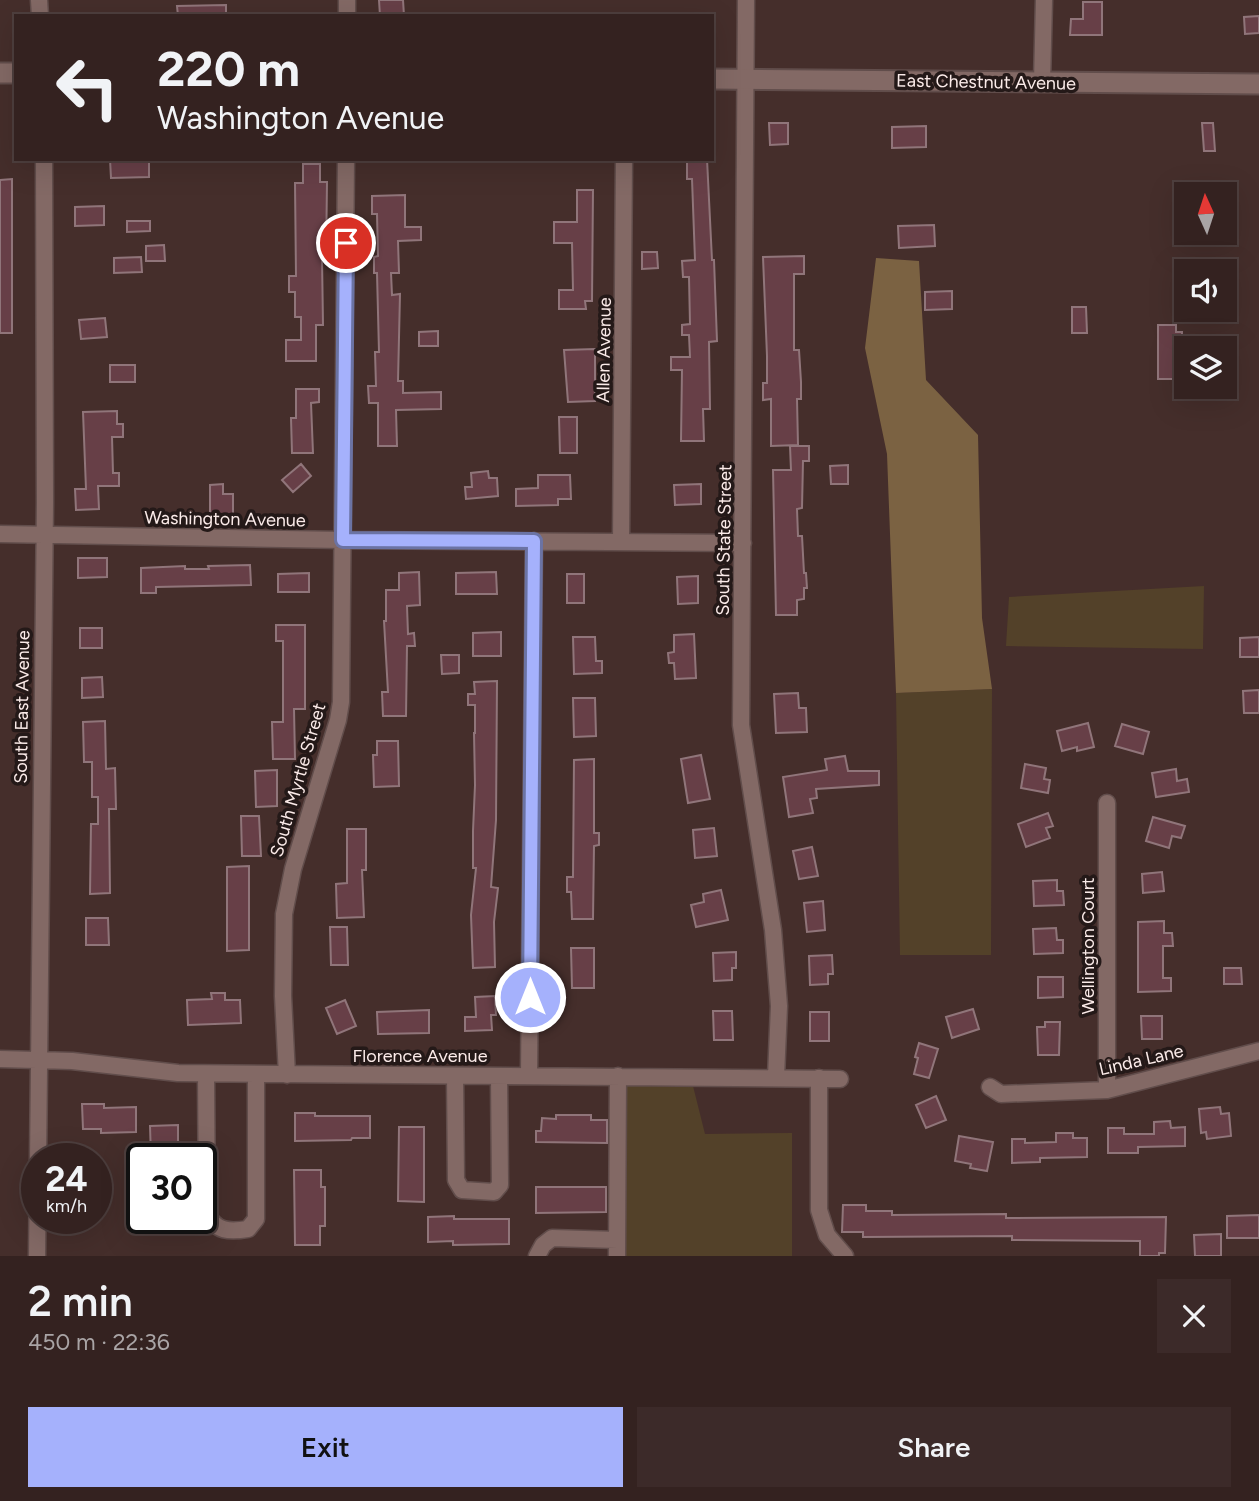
<!DOCTYPE html>
<meta charset="utf-8">
<style>
:root{--surface:#342220;--page:#3c2a29;--text:#f1f3f6;--muted:#a9a4a5;--line:#4e3f3e;--accent:#a5b1fc}
body{margin:0;font-family:Figtree,sans-serif;background:var(--page);color:var(--text);height:100vh;display:flex;flex-direction:column;font-size:26px;white-space:nowrap}
*{box-sizing:border-box;margin:0}
p{font-size:23px;color:var(--muted)}
.icon{flex:none;width:38px;height:38px;fill:none;stroke:currentColor;stroke-width:2;stroke-linecap:round;stroke-linejoin:round}
.map{position:relative;height:1256px;overflow:hidden}
.panel{display:flex;flex-direction:column;background:var(--surface);flex:1}
.panel>*{flex:none}
.top-card{position:absolute;left:14px;top:14px;width:700px;height:147px;border-radius:0px;box-shadow:0 7px 28px #0002,0 0 0 2px var(--line);background:#342220;color:var(--text);overflow:hidden}
.needle{width:46px;rotate:357deg}
.buttons{position:absolute;left:1174px;top:182px;display:grid;gap:14px}
.buttons a{display:grid;place-items:center;width:63px;height:63px;border-radius:0px;background:var(--surface);box-shadow:0 7px 28px #0002,0 0 0 2px var(--line);font-size:35px}
.speed{position:absolute;left:21px;top:1143px;display:flex;gap:14px;font-size:35px;font-weight:700;text-align:center}
.speed>*{display:grid;place-content:center;width:91px;height:91px;border-radius:50%;background:var(--surface);box-shadow:0 7px 28px #0002,0 0 0 2px var(--line);line-height:1}
.speed small{font-size:18px;font-weight:400}
.speed .limit{border:4px solid #111;border-radius:10px;background:#fff;color:#111}
.pin{position:absolute;display:grid;place-items:center;width:60px;height:60px;color:#fff;margin:-30px;border:4px solid #fff;border-radius:50%;box-shadow:0 2px 7px #0007}
.me{position:absolute;width:77px;margin:-38px;rotate:0deg;stroke-linejoin:round;filter:drop-shadow(0 0 5px #0008)}
.turn{display:flex;align-items:center;gap:24px;height:147px;padding:0 28px;font-size:32px}
.turn .icon{width:91px;height:91px;stroke-width:2.5}
.turn b{display:block;font-size:49px;line-height:60px}
.round{display:grid;place-items:center;flex:none;width:74px;height:74px;border-radius:0px;background:var(--page)}
.summary{display:flex;align-items:center;justify-content:space-between;height:119px;padding:0 28px}
h1{font-size:42px;font-weight:600;line-height:52px}
.primary-button{display:flex;gap:14px;margin-top:auto;padding:14px 28px}
.primary-button a{flex:1;height:80px;border-radius:0px;background:var(--accent);color:#111;font-size:28px;font-weight:600;line-height:80px;text-align:center}
.primary-button a+a{background:var(--page);color:var(--text)}
.map>svg:first-child{display:block}
</style>
<div class="map">
<svg width="1259" height="1256" viewBox="0 0 1259 1256">
<rect width="100%" height="100%" fill="#452e2b"/>
<!-- green -->
<path fill="#534129" d="M1204,586L1203,649L1006,646L1009,597Z
M992,689L991,955H900L896,693Z
M626,1085L693,1086L705,1134L792,1133V1256H624Z"/>
<!-- forest -->
<path fill="#7b6242" d="M876,258L919,261L926,380L978,435L982,618L992,689L896,693L887,454L865,348Z"/>
<!-- building -->
<path fill="#673f47" stroke="#90757a" stroke-width="2" d="M379,0H403L404,16H380Z
M1083,2H1102V35H1070L1071,19H1083Z
M226,5V16H178L177,6Z
M1259,16V33L1245,34L1244,17Z
M769,123H788V144L770,145Z
M1202,123H1213L1215,151H1204Z
M926,126V147L892,148V127Z
M110,159H149V177L111,178Z
M687,159H707L712,260H714L717,341L709,342L710,409H703L704,441H681L682,370H671V357H690L689,335H682V325L690,324L689,277H683L682,261L695,260L692,179H687Z
M303,164H320V182H327L326,258H322L323,325H316V361H286V340H301V317H295V292H289V276H296L295,183H303Z
M12,179V333H0V180Z
M577,190H593L592,301H585L586,309H559V290H573L572,243H554V222H577Z
M405,195V227H421V240L398,241L399,273H391L392,295L400,294L398,381H403V393L441,392V409L396,410L397,446H378V403H369L368,386H376L375,352H379L377,273H374V257L378,256L377,214H372V196Z
M104,206V225L75,226V207Z
M127,221H150V231L127,232Z
M934,225L935,246L899,248L898,226Z
M164,245L165,261H146V246Z
M642,252H657L658,268L642,269Z
M804,256V274H794V350H799L801,382V399H797L798,445L771,446V399L763,400V383H767V356L763,257Z
M141,257L142,272L114,273V258Z
M952,291V309L925,310V292Z
M1072,307H1086L1087,333H1072Z
M105,318L107,337L81,339L79,320Z
M1158,325H1176V332H1182L1181,379H1158Z
M438,331V346H419V332Z
M595,349V401L568,402L564,350Z
M110,365H135V382H110Z
M296,389H319V402L311,403L313,453H292L291,418H296Z
M117,411V424H123V437H112L113,473H119V486H98L99,509L76,510L75,489H86L83,412Z
M559,417H577V453H560Z
M790,446H809V461H803L802,508L797,509L798,536H802L804,573H806L807,588H804V599L797,600V615H776L773,470H791Z
M301,464L311,476L293,492L282,480Z
M848,465V484H831L830,466Z
M488,471L489,478H497L498,496L466,499L465,487H472L471,473Z
M538,475H570L571,499H558V505L516,506V489L538,488Z
M223,484V494H233V515H210V485Z
M701,484V504L675,505L674,485Z
M78,558H107V577L78,578Z
M250,565L251,585L156,587V593H141V568L185,566V569H209L208,566Z
M419,572L420,605L407,606L408,634L414,633L415,646H407L406,716H383L382,692H388L384,621H386V590H399V573Z
M496,572L497,594H456V573Z
M309,573V592H278V574Z
M567,574H584V603H567Z
M698,576V603L678,604L677,577Z
M276,625H305V709H294L295,759H273L272,722H283V641H276Z
M80,628H102V648H80Z
M501,632V656H473V633Z
M694,634L696,678L675,679L674,663H669L668,653L674,652V635Z
M573,637H595L596,661H602V673L574,674Z
M1259,637V657H1240V638Z
M441,655H459V673L442,674Z
M102,677L103,697L82,698V678Z
M497,681L496,820L491,887L498,888L494,922L495,967L473,968L471,915L476,868H473V831L475,785L474,733H475V705H468V694H475L474,682Z
M1259,690V713H1244L1243,691Z
M798,693L799,708H806L807,732L776,733L774,694Z
M573,698H595L596,736L574,737Z
M105,721L106,769L115,768L116,809H109L110,893L90,894L91,824H98V797H92V762H84L83,722Z
M1088,723L1094,747L1077,751V747L1062,751L1057,731Z
M1122,724L1149,732L1143,754L1115,746Z
M377,741H398L399,786L374,787L373,755H377Z
M701,755L710,799L688,803L681,759Z
M845,756L848,771H879V785L816,789L817,798L810,799L813,813L789,817L783,777L827,770L825,759Z
M594,759V833H599V845L594,846L593,919H572L571,892H567V877H573L574,760Z
M1025,764L1046,768L1044,779L1050,780L1048,793L1021,788Z
M1176,769L1177,781L1187,779L1189,792L1156,797L1152,773Z
M277,770V806L256,807L255,771Z
M1048,813L1053,826L1046,828L1050,838L1026,847L1018,824Z
M241,816H259L261,856H242Z
M1153,817L1185,826L1181,838L1172,836L1169,848L1146,841Z
M714,828L717,856L695,858L693,830Z
M347,829H366V870H362L364,917L337,918L336,884L347,883Z
M812,847L818,876L799,879L793,851Z
M249,866V950L227,951V867Z
M1162,872L1164,891L1143,893L1142,874Z
M1057,880V891H1063L1064,905L1034,906L1033,881Z
M721,890L728,920L696,927L691,905L704,902L703,894Z
M823,901L825,930L807,932L804,903Z
M86,918H108L109,945H86Z
M1164,921V933H1172L1173,946H1163V978H1171V991L1138,992V922Z
M330,927H347L348,965H331Z
M1056,928L1057,940H1063V953L1034,954L1033,929Z
M571,948H594V988H572Z
M736,952V968H732V980L714,981L713,953Z
M832,955L833,974H828V984L810,985L809,956Z
M1224,968H1241L1242,984H1224Z
M1038,977H1063V997L1038,998Z
M211,993H225V1000H240L241,1023L188,1025L187,1000L212,999Z
M495,996L496,1015H491L492,1030L465,1031V1017H476L475,997Z
M345,1000L356,1026L337,1034L326,1008Z
M973,1009L979,1029L952,1038L946,1017Z
M429,1010V1033L378,1034L377,1012Z
M713,1011H732L733,1040H714Z
M810,1012H829V1041H810Z
M1141,1016H1162V1039H1142Z
M1045,1022H1060L1059,1055H1038L1037,1027H1045Z
M919,1043L938,1049L929,1078L914,1074L918,1058L915,1057Z
M936,1096L946,1120L926,1128L916,1105Z
M82,1104H104V1108L136,1107V1132L101,1133V1129H83Z
M1220,1107L1221,1114L1229,1113L1231,1136L1207,1139L1206,1132L1201,1133L1199,1109Z
M295,1113H315V1116H370V1138H352L351,1140L295,1141Z
M556,1115H591V1120H607V1143L536,1142V1131H541L542,1118L556,1119Z
M1170,1121L1171,1128L1185,1127V1146L1138,1147V1153H1108V1128H1124V1134H1154V1122Z
M178,1125V1158H151L150,1126Z
M399,1127H424V1202L398,1201Z
M1056,1133H1073V1138H1087V1157L1040,1158V1162L1012,1163V1139H1025V1143L1056,1142Z
M959,1136L993,1142L987,1171L970,1168L971,1164L955,1161Z
M294,1170H321V1187H325V1226H320V1245H295Z
M536,1187H606V1212L536,1213Z
M843,1205H866V1211H892V1215L1006,1214V1218L1166,1217L1165,1253H1159V1256H1140V1241L1012,1240V1236L863,1237V1232H842Z
M1259,1215V1238H1227V1216Z
M454,1216V1219H509V1244L453,1245V1241L428,1242V1217Z
M1221,1234V1256H1195L1194,1235Z"/>
<g fill="none" stroke-linecap="round" stroke-linejoin="round">
<defs>
<path id="minor" d="M39,0L40,16
M746,0L741,725L773,930L779,1006L776,1077
M347,16V0
M1042,82L1044,0
M0,534L343,540L743,543
M621,542L624,159
M1107,803V1090
M0,1059L72,1061L178,1073L840,1079
M206,1074L207,1213C215,1232 230,1232 248,1229L256,1219V1074
M287,1075L283,996L284,914L293,869L338,720L341,702L346,159
M455,1076L456,1180L462,1190L494,1192L500,1185L499,1076
M529,1076L534,541
M819,1078V1210L827,1235L845,1256
M990,1087L1001,1094L1107,1090L1259,1051
M37,1256L45,502L44,159
M537,1256L543,1245L552,1238L617,1240
M617,1256L618,1076"/>
<path id="tertiary" d="M0,73H16
M712,79L1259,84"/>
</defs>
<!-- minor casing -->
<use href="#minor" stroke="#614d4b" stroke-width="19"/>
<!-- tertiary casing -->
<use href="#tertiary" stroke="#614d4b" stroke-width="23"/>
<!-- minor -->
<use href="#minor" stroke="#836965" stroke-width="16"/>
<!-- tertiary -->
<use href="#tertiary" stroke="#836965" stroke-width="19"/>
</g>
<g fill="none" stroke-linecap="round" stroke-linejoin="round">
<defs>
<path id="route" d="M346,243L343,540L534,541L530,997"/>
</defs>
<!-- route casing -->
<use href="#route" stroke="#6b73a4" stroke-width="18"/>
<!-- route -->
<use href="#route" stroke="#a5b1fc" stroke-width="12"/>
</g>
<g text-anchor="middle" stroke-width="7" stroke-linejoin="round" paint-order="stroke">
<!-- street labels -->
<g font-size="18" fill="#fbebe9" stroke="#241918">
<text transform="translate(986 82) rotate(1)" y="6">East Chestnut Avenue</text>
<text transform="translate(604 350) rotate(-89)" y="6">Allen Avenue</text>
<text transform="translate(225 519) rotate(1)" y="6">Washington Avenue</text>
<text transform="translate(724 540) rotate(-89)" y="6">South State Street</text>
<text transform="translate(22 707) rotate(-89)" y="6">South East Avenue</text>
<text transform="translate(298 780) rotate(-74)" y="6">South Myrtle Street</text>
<text transform="translate(1088 946) rotate(-90)" y="6">Wellington Court</text>
<text x="420" y="1062">Florence Avenue</text>
<text transform="translate(1141 1060) rotate(-13)" y="6">Linda Lane</text>
</g>
</g>
</svg>
<div class="buttons">
<a><svg class="needle" viewBox="-14 -14 28 28"><path d="M0-13l5 13h-10z" fill="#e53935"/><path d="M0 13l5-13h-10z" fill="#a9a4a5"/></svg></a>
<a><svg class="icon" aria-label="sound" viewBox="0 0 24 24"><path d="M4 9h4l5-4v14l-5-4H4zM17 9q2 3 0 6"/></svg></a>
<a><svg class="icon" aria-label="layers" viewBox="0 0 24 24"><path d="M12 4l9 5-9 5-9-5zM3 14l9 5 9-5"/></svg></a>
</div>
<div class="speed"><div>24<small>km/h</small></div><div class="limit">30</div></div>
<div class="pin" style="left:346px;top:243px;background:#d93025"><svg class="icon" aria-label="arrive" viewBox="0 0 24 24"><path d="M6 21V4h12l-3 4 3 4H6"/></svg></div>
<svg class="me" style="left:530px;top:997px" viewBox="-20 -20 40 40"><circle r="17" fill="#a5b1fc" stroke="#fff" stroke-width="3"/><path d="M0-11L8 9 0 5-8 9z" fill="#fff"/></svg>
<div class="top-card">
<div class="turn"><svg class="icon" aria-label="left" viewBox="0 0 24 24"><path d="M17 20v-9H6M10 6l-5 5 5 5"/></svg><div><b>220 m</b>Washington Avenue</div></div>
</div>
</div>
<section class="panel">
<div class="summary"><div><h1>2 min</h1><p>450 m · 22:36</p></div><a class="round"><svg class="icon" aria-label="close" viewBox="0 0 24 24"><path d="M6 6l12 12M18 6L6 18"/></svg></a></div>
<div class="primary-button"><a>Exit</a><a>Share</a></div>
</section>
